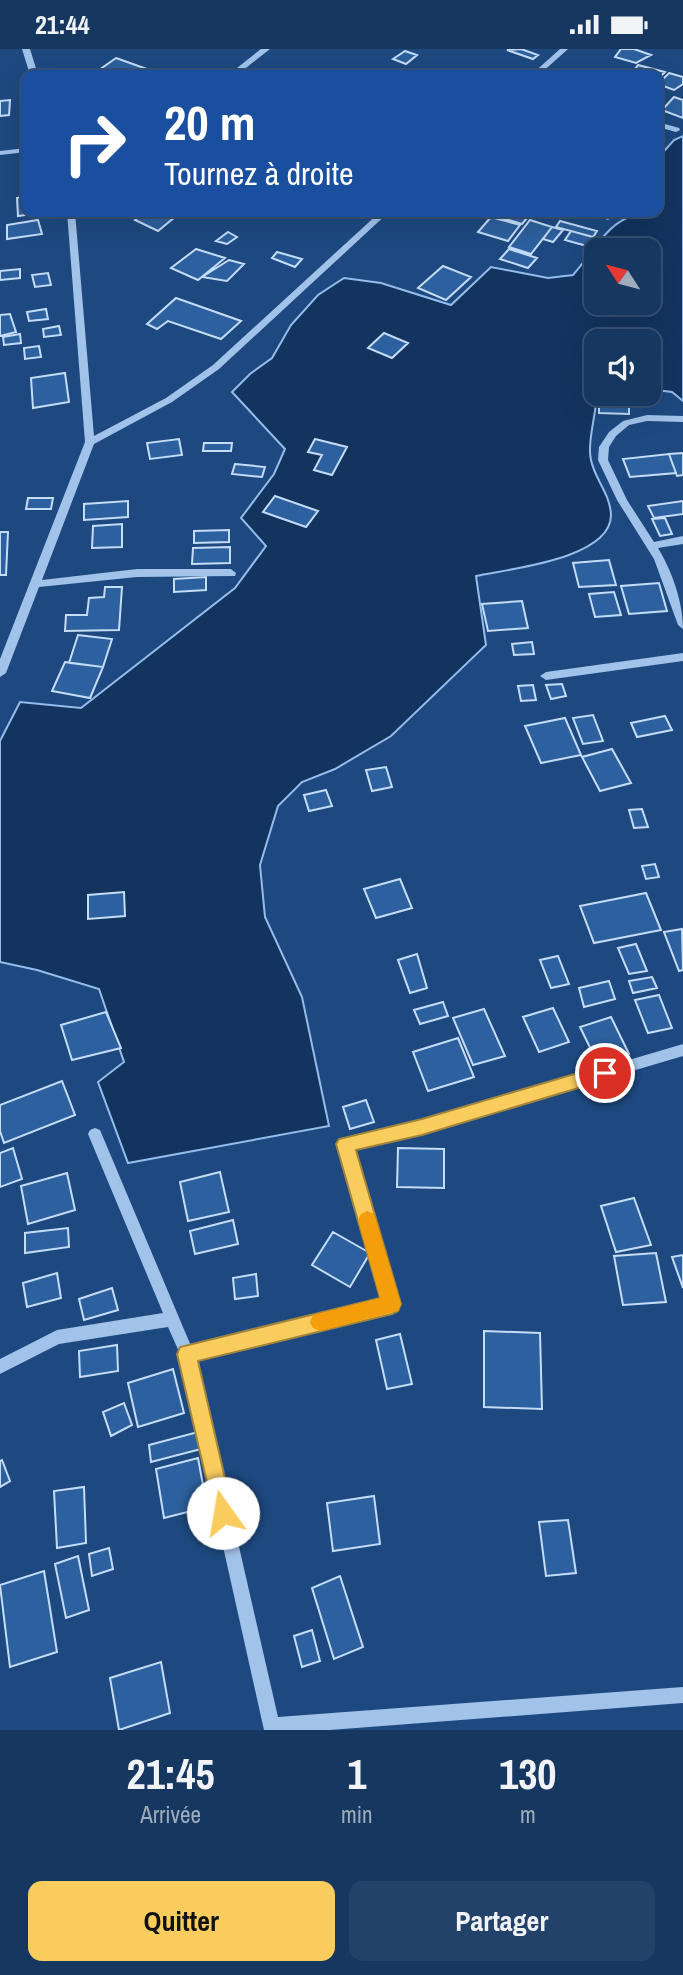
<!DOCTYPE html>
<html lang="fr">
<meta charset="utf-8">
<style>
:root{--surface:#163760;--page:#234269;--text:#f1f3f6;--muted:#9eacbd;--line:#355175;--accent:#f9cc5e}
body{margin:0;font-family:"Archivo Narrow",sans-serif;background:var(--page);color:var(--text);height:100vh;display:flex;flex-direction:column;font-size:26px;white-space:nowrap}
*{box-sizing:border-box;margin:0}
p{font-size:23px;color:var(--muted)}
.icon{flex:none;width:38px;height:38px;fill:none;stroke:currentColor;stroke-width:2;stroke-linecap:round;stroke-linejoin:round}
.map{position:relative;height:1681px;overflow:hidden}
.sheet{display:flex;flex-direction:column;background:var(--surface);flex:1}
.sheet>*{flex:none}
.guide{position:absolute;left:21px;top:21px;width:642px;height:147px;border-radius:14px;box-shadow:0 7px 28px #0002,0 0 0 2px var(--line);background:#1a4fa0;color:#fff;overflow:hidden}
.needle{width:46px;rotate:306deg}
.buttons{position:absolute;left:584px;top:189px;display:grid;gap:14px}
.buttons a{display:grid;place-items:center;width:77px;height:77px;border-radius:14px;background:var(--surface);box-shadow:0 7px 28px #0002,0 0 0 2px var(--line);font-size:35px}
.pin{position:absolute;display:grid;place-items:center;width:60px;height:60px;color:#fff;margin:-30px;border:4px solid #fff;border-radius:50%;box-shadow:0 2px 7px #0007}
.me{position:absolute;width:77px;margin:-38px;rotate:347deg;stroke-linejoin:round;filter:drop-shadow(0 0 5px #0008)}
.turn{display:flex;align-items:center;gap:24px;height:147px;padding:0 28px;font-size:32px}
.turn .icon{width:91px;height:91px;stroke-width:2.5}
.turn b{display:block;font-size:49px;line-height:60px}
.eta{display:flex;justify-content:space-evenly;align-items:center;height:119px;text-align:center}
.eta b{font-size:42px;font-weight:800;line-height:49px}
.action{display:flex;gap:14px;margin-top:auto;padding:14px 28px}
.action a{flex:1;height:80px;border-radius:14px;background:var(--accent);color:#111;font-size:28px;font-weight:800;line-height:80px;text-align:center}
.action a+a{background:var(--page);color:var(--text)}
.status{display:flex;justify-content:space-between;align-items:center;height:49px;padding:0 35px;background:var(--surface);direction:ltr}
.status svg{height:19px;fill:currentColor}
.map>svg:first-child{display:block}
</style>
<div class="status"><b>21:44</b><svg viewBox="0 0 49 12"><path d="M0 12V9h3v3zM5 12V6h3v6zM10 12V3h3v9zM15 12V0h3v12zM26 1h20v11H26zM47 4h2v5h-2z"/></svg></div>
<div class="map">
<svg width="683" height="1681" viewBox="0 0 683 1681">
<rect width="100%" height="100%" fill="#1d4980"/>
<!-- water -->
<path fill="#13345f" stroke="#94bdeb" stroke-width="2" fill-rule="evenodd" d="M683,87V352L672,343L649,340V292H597C597,310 598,328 597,346C596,364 587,395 591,411C595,431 610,444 611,466C611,510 508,520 476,527L486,596L391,687L335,720L302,733L278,757L260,816L265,868L302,948L329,1077L128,1114L98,1033L124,1013L99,940L37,921L0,913V692L20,653L81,659L235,539L266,497L241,469L274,425L285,400L232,343L250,325L272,309L291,276L318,246L344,229L381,234L451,256L491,218L548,229L573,226C601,194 610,163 658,163V109L674,91ZM597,201H649V254H597Z"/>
<!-- building -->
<path fill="#2c609e" stroke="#c5dcf7" stroke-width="2" d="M521,0L538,6L533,10L507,1Z
M621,0H634L651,6L636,14L615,8Z
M405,2L417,6L406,15L393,10Z
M116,9L158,24L92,26Z
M638,16L665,23L658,30V26H631Z
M669,24L683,28V35L674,41L658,35Z
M674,48L683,51V69L662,61Z
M10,51L9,66L0,67V52Z
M25,147L26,163L32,165L18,167L17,149Z
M144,163H181L158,182L135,171Z
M499,163H532L522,175L495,167Z
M491,168L520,176L508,192L478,183Z
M38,171L42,185L7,190V176Z
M530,171L552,178L531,205L509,198Z
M560,172L597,182L593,188L556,178Z
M552,178L563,181L553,193L543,190Z
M571,182L593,188L587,197L565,191Z
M228,183L237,188L227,195L216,192Z
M196,200L225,209L198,231L171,219Z
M509,200L537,209L528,219L500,210Z
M277,203L302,210L295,218L272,209Z
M229,211L244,215L227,232L202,228Z
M443,217L471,228L446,251L418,239Z
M20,220V229L0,231V222Z
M48,224L51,236L35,238L32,226Z
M176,249L241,272L221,290L168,272L157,280L147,275Z
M46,260L48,270L29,272L27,263Z
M10,265L16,283L0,287V266Z
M59,277L61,286L44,288L43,280Z
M384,284L408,294L392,309L368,299Z
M20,285L21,294L4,296L3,288Z
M39,297L41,308L25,310L24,299Z
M65,324L69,353L33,359L31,329Z
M599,345H629V365L599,364Z
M179,390L182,406L150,410L147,394Z
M315,390L347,398L332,426L314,421L322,406L308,403Z
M204,394H232L231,402H203Z
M683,404V426L677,427L669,405Z
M669,405L676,424L630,428L623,410Z
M235,415L265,418L262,428L232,425Z
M275,447L318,462L306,478L263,463Z
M28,449H53L51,460H26Z
M128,452V468L84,471V455Z
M683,452V465L654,469L648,457Z
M665,469L672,485L660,487L652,470Z
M122,475V498L92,499L93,477Z
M229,481V493L194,494V482Z
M0,483H8L6,526H0Z
M230,498V514L192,515L193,499Z
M609,511L616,536L579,538L573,514Z
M206,528V541L174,543V530Z
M659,534L667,562L629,565L621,537Z
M105,538H122L119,581L65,582L66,566H87L89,549L104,548Z
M614,543L621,566L595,568L589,545Z
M522,552L528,579L488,582L482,555Z
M78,586L112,590L103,618L69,614Z
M532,593L534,605L514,606L512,595Z
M65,613L103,618L90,649L52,642Z
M562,635L566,647L551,650L546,636Z
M533,636L536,651L521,652L518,637Z
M593,666L603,692L583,695L573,669Z
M665,667L672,681L637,688L631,674Z
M565,669L581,706L541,714L525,677Z
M612,700L631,734L600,742L582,708Z
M386,718L392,738L372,742L366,721Z
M326,741L332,757L309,762L304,746Z
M642,760L648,778L634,779L629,761Z
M655,815L659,828L646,830L642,817Z
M400,830L412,859L376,869L364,840Z
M124,843L125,867L88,870V846Z
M646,844L661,881L594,894L580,857Z
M682,880L683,921L679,922L664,883Z
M636,895L647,922L629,925L618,899Z
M417,905L427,939L410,944L398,911Z
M558,907L569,935L551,939L540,911Z
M652,928L657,939L633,944L629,932Z
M609,932L615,950L584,958L579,939Z
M659,946L672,979L648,984L635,951Z
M443,953L448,967L420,975L414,961Z
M553,959L569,993L539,1003L523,968Z
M484,960L505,1007L473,1016L453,969Z
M106,963L121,999L72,1011L61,976Z
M611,968L629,1005L598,1015L580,978Z
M458,989L474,1028L428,1042L413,1003Z
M62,1032L75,1066L4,1094L0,1082V1056Z
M366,1051L374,1073L350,1080L343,1058Z
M13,1099L22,1130L0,1138V1104Z
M398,1099L444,1100V1139L397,1138Z
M220,1123L229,1163L188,1172L180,1133Z
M67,1124L75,1161L28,1175L21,1137Z
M634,1149L651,1196L616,1203L601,1157Z
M233,1171L238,1195L195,1205L190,1182Z
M68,1179L69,1198L25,1204V1184Z
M333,1183L370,1204L350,1238L312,1216Z
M656,1204L666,1253L623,1256L614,1207Z
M683,1206V1239L672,1208Z
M57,1224L61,1249L27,1258L23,1234Z
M256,1225L258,1247L235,1250L233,1229Z
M112,1239L118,1261L84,1271L79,1250Z
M484,1282L540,1284L542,1360L484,1358Z
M400,1285L412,1335L387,1340L376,1291Z
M117,1296L118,1322L80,1328L79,1302Z
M173,1320L184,1364L138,1378L128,1334Z
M124,1354L132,1376L111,1387L103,1363Z
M198,1383L201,1400L151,1413L149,1396Z
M198,1409L207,1458L164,1469L156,1420Z
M2,1411L10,1432L0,1438V1412Z
M84,1438L86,1494L57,1499L54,1442Z
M374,1447L380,1495L333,1502L327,1454Z
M568,1471L576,1524L546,1527L539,1473Z
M109,1499L113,1520L92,1527L89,1505Z
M78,1507L89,1561L66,1569L55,1515Z
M44,1522L57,1603L10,1618L0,1536Z
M340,1527L363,1598L334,1610L312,1539Z
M312,1581L320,1612L302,1618L294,1587Z
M161,1613L170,1664L119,1681L110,1629Z"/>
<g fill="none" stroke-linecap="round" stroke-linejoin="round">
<!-- minor -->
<path fill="#a1c2e9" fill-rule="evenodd" d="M22,0H30L38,26H30Z
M261,0H270L237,26H228Z
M560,0H568L539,26H531Z
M658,73L679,79L680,81L676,83L658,78Z
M26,99V103L0,106V102Z
M67,163H75L94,387L166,349L213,316L380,163H389L219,320L172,353L94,395L42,531L137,520H231L236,524L235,527L137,528L39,538L6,624L0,628V610L85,393Z
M588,163H600L612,168L608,171Z
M647,366L683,367V373L647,372L629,376L616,387L609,398L608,411L627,451L654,493L683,487V495L658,499C672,522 683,553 683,580L678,576L654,510L617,451L598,411L599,398L609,383L623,372Z
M683,604V612L546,631L540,627L546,623Z
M683,995V1007L422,1084L353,1100L399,1255L397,1260L196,1310L278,1668L683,1638V1654L330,1681H264L180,1305L168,1278L59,1295L0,1325V1310L57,1281L163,1264L88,1085L90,1081L95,1079L100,1081L191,1297L383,1250L338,1095L340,1091L422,1072Z"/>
</g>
<!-- route -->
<path fill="#f9cc5e" stroke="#a2853d" stroke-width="2" d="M605,1016L611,1018L613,1024L611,1029L605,1031L422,1086L356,1101L401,1255L398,1262L392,1265L198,1312L233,1464L230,1472L223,1475L216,1472L177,1305L180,1298L380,1249L336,1095L339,1090L422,1070Z"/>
<!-- slow -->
<path fill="#f59e0b" d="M367,1162L374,1165L376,1171L401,1255L398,1262L320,1282L313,1279L310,1273L313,1266L380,1249L358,1171L361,1165Z"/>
</svg>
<div class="buttons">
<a><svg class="needle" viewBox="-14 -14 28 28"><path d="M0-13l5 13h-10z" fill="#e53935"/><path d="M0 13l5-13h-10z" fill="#9eacbd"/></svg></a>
<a><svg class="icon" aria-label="sound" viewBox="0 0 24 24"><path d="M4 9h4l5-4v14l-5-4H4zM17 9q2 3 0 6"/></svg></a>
</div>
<div class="pin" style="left:605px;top:1024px;background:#d93025"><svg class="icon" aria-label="arrive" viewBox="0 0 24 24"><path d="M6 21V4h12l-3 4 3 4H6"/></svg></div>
<svg class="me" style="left:223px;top:1464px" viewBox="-20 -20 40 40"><circle r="19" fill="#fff"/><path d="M0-13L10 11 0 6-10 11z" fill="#f9cc5e"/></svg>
<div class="guide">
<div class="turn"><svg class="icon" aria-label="right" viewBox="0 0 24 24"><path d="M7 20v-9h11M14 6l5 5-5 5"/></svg><div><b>20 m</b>Tournez à droite</div></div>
</div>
</div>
<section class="sheet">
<div class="eta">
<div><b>21:45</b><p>Arrivée</p></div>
<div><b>1</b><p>min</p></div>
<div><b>130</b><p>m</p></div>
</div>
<div class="action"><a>Quitter</a><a>Partager</a></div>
</section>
